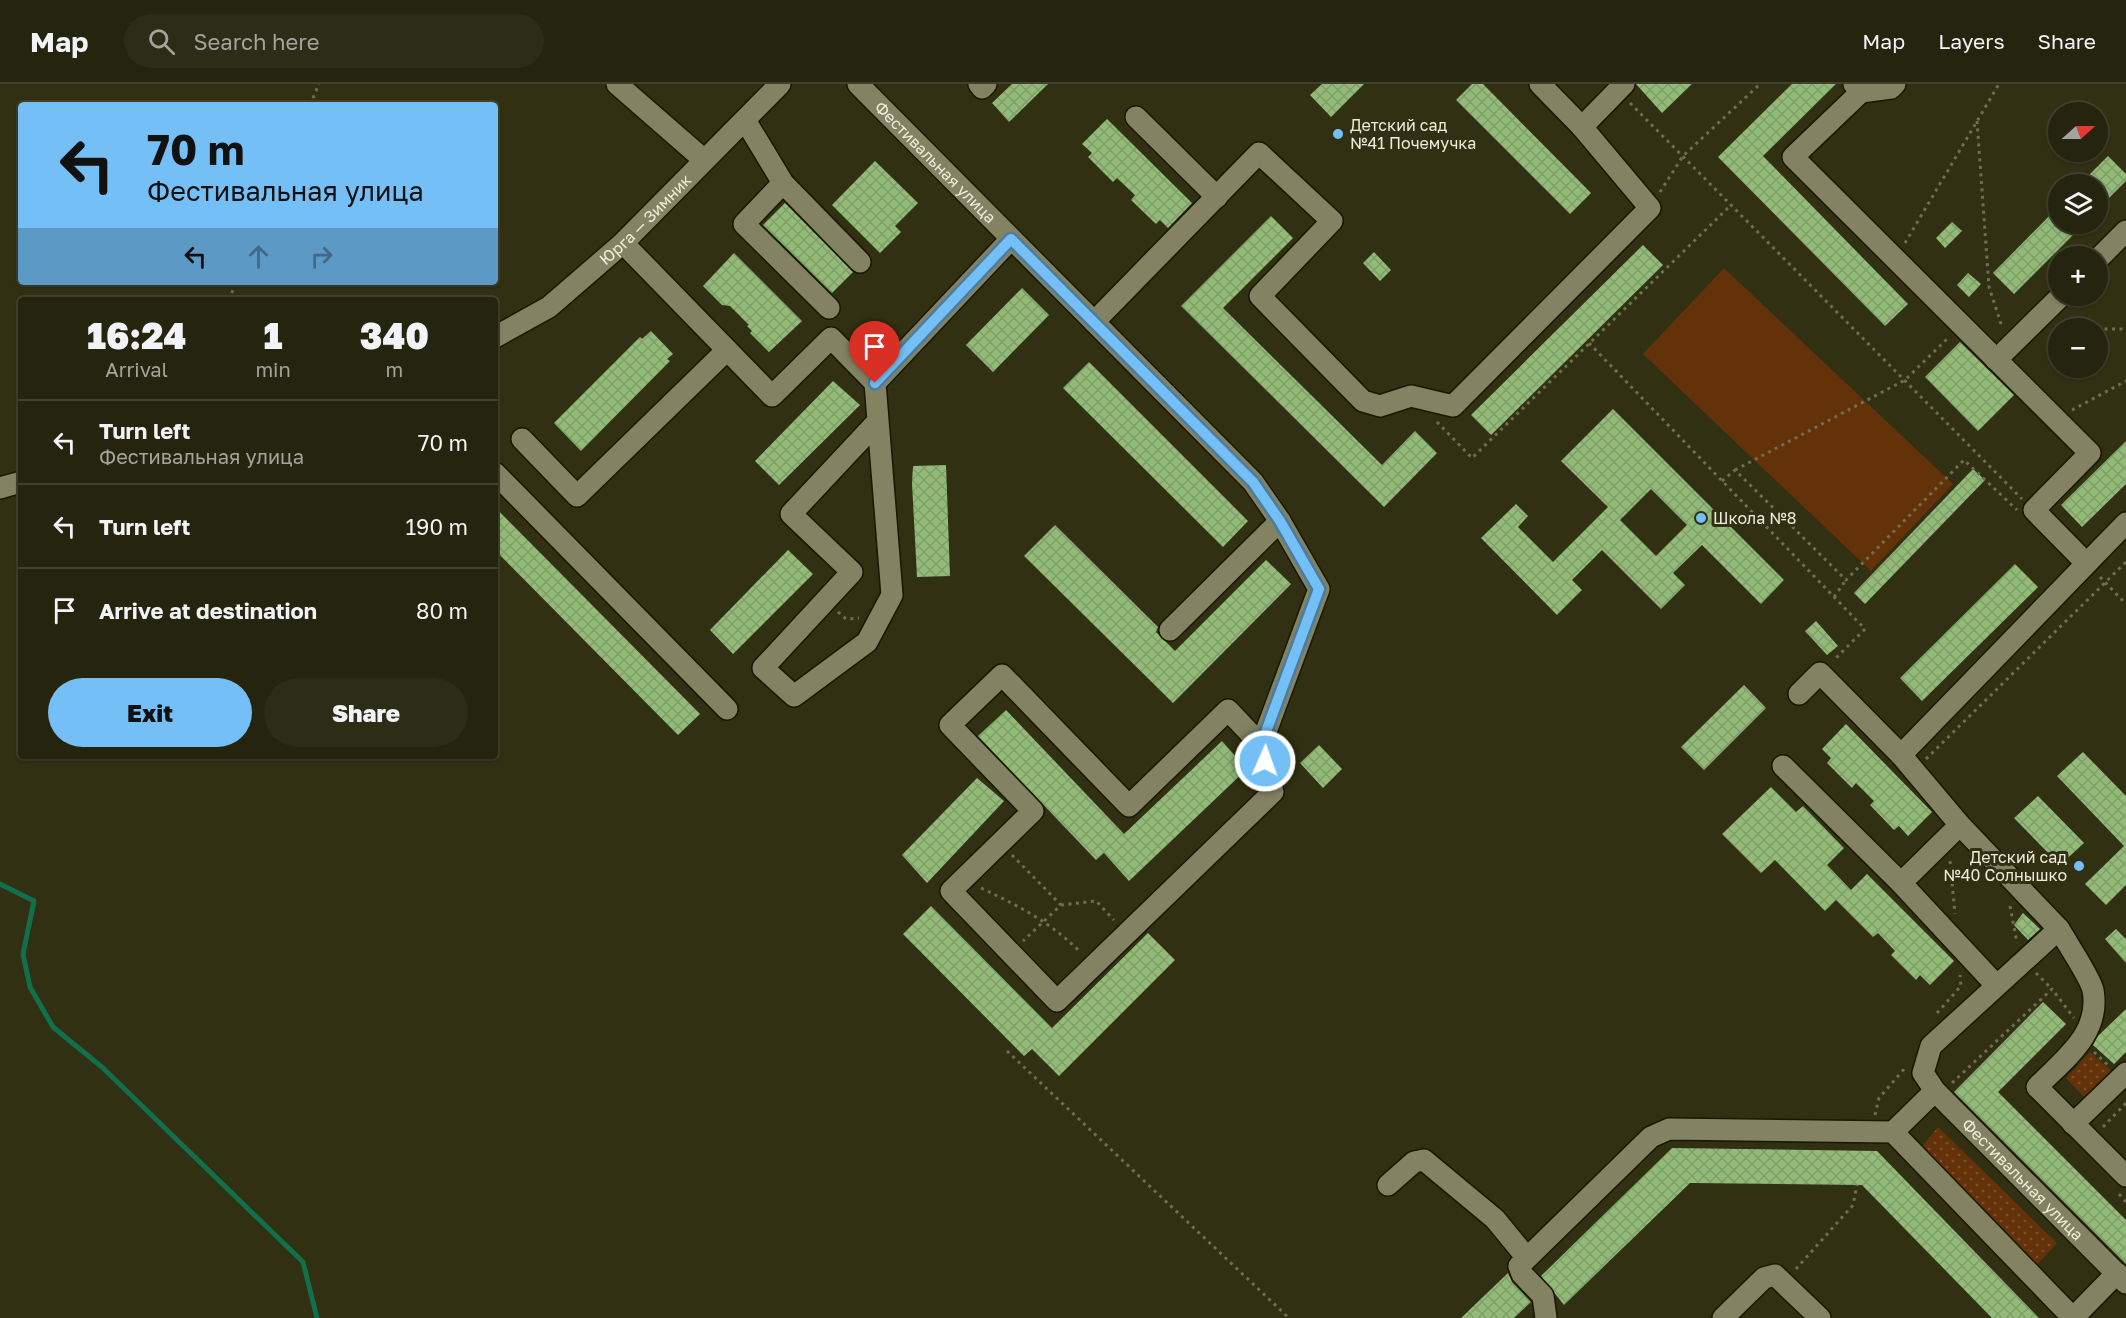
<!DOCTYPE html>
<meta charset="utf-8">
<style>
:root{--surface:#25240e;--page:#2d2c17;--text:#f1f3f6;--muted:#a3a49e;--line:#42412e;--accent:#74c0f6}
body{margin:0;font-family:"Golos Text",sans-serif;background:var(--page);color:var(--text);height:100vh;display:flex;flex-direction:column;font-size:22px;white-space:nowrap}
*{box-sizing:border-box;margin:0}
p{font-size:20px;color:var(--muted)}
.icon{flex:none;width:33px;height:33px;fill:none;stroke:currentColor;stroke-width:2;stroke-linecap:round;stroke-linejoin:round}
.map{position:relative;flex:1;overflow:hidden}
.side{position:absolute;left:18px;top:213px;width:480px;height:462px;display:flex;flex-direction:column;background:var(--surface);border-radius:6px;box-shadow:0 2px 4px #0004,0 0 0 2px var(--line)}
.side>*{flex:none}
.top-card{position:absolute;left:18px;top:18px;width:480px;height:183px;border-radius:6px;box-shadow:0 2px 4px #0004,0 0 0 2px var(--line);background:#74c0f6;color:#111;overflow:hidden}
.needle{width:39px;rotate:69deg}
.fabs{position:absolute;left:2048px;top:18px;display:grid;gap:12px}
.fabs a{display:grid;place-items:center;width:60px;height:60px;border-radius:50%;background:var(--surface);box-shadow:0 2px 4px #0004,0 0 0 2px var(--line);font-size:30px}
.pin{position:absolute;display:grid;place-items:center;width:51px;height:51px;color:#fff;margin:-62px -26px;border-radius:50% 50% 50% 0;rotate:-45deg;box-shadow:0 0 6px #0007}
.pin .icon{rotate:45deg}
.me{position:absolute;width:66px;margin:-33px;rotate:2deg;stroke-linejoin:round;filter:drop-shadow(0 0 4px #0008)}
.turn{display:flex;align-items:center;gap:21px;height:126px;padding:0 30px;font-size:27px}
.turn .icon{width:78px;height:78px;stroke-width:2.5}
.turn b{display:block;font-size:42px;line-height:51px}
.lanes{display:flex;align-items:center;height:57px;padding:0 30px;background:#0003;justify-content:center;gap:30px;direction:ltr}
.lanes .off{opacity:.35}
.eta{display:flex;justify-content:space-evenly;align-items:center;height:102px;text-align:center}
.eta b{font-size:36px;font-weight:800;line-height:42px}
.button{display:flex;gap:12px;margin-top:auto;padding:12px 30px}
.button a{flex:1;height:69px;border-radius:36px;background:var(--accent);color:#111;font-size:24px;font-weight:800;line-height:69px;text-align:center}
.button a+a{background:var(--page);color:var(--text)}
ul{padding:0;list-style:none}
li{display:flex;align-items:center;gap:18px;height:84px;padding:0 30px;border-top:2px solid var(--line)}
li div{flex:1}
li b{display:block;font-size:22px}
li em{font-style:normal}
header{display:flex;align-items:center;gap:36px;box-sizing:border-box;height:84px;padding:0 30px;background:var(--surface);border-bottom:2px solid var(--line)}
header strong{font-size:28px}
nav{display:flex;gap:33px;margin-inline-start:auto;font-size:21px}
.search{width:420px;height:54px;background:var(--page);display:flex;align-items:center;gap:15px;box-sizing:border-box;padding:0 21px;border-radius:33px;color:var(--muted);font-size:22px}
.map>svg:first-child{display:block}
</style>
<header>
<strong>Map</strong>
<div class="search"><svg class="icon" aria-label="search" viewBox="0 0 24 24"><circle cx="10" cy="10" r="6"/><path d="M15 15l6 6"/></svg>Search here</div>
<nav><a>Map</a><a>Layers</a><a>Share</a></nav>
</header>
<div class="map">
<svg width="2126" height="1234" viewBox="0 0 2126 1234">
<defs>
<pattern id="grass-dots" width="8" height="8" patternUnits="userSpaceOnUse" patternTransform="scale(1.5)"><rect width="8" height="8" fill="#643209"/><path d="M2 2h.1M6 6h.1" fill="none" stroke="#7a502c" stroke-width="1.8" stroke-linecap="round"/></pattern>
<pattern id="building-cross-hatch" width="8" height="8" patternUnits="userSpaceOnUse" patternTransform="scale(1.5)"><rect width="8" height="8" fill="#92bb78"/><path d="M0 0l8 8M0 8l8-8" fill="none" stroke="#7f9e6a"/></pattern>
</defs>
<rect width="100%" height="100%" fill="#313013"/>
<!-- grass -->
<path fill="url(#grass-dots)" d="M2090,968L2116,991L2090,1019L2066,994Z
M1938,1043L2057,1159L2032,1186L1915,1072Z"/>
<!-- garden -->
<path fill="#643209" d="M1724,184L1953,400L1871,487L1643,270Z"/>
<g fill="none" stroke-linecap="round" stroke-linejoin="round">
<!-- stream -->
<path stroke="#126f4b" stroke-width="5" d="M0,800L34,817L23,870L30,903L53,943L103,984L303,1178L317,1234"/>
</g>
<!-- building -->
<path fill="url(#building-cross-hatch)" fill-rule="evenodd" d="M1012,0H1048L1009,38L992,19Z
M1322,0H1364L1331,33L1310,11Z
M1472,0H1483L1591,109L1570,130L1456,16Z
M1636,0H1692L1662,29Z
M1792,0H1836L1763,72L1908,220L1885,242L1718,73Z
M1107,35L1192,119L1168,144L1160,136L1156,140L1131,116L1135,111L1117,94L1113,98L1088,73L1092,69L1082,60Z
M2108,72L2126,90V97L2097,126V100H2080Z
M875,77L918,119L895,142L901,148L880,169L832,121Z
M785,119L853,188L832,209L763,141Z
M2058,123V140H2084L2014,210L1993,189Z
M1271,132L1293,154L1223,224L1382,381L1415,347L1437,369L1384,423L1181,222Z
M1952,138L1962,147L1945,164L1936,154Z
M1643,161L1663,181L1491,351L1471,331Z
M1374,168L1391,186L1380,197L1363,179Z
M734,169L802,237L769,268L750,249L752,247L747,242L749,241L730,222L722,221L703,202Z
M1968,189L1981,200L1969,213L1957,201Z
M1022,204L1049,231L993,288L966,261Z
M651,247L673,270L667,275L670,277L581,367L554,339L640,253L642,255Z
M1960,258L2014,311L1978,347L1925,293Z
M1089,278L1248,437L1223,463L1063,304Z
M833,297L860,321L779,401L755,377Z
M1613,325L1784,496L1761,520L1702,461L1673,489L1685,501L1661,525L1602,466L1572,496L1582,506L1557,531L1481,454L1516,420L1528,432L1518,443L1553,478L1608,423L1561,377ZM1651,405L1687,441L1656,472L1620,436Z
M2126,357V400L2082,443L2061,421Z
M946,381L950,492L917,493L912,399L913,382Z
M1973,385L1985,396L1865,520L1854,509Z
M495,423L700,630L678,651L495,466Z
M1055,441L1158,543L1156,548L1175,567L1266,476L1291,500L1173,619L1024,472Z
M788,466L813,490L733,570L710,546Z
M2015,480L2038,503L1922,617L1900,594Z
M1816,537L1838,562L1827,571L1805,547Z
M1744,601L1766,624L1704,686L1681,663Z
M1006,626L1124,750L1222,657L1247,685L1129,797L1104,769L1096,776L978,652Z
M1846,640L1932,728L1908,752L1899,742L1894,746L1870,721L1874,717L1856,699L1852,704L1827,679L1831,674L1822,665Z
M1319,661L1342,685L1323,704L1300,679Z
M2083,668L2126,712V801L2106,821L2085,800L2124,762L2057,692Z
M977,694L1004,717L927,799L902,771Z
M1771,703L1796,728L1803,722L1844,764L1827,781L1851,806L1867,790L1954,877L1930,901L1920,891L1916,896L1891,871L1895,867L1878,849L1873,853L1836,816L1825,827L1775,776L1761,789L1722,750Z
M2038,712L2084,759L2060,781L2014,734Z
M931,822L1052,944L1148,849L1175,876L1059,992L1032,965L1024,972L903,850Z
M2023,829L2040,845L2028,856L2014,841Z
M2116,845L2126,855V879L2105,855Z
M2043,918L2066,940L1998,1008L2126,1136V1180L1954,1008Z
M2126,925V968L2114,980L2093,961L2098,952Z
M1672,1064L1877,1067L2039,1234H1992L1862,1101L1690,1099L1564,1221L1541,1192Z
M1508,1189L1512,1198L1531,1218L1514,1234H1461Z"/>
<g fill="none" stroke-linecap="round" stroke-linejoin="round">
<defs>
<g id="minor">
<path d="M617,0L703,75"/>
<path id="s1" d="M858,0L1253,398L1280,437L1319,505L1261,661L1273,708L1057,917L951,807L1033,727L950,641L1002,591L1129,722L1228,626L1261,661"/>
<path d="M979,0L982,4L986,0"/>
<path d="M1540,0L1582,43"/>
<path d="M1854,0L1861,8L1891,4L1895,0"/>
<path d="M1861,8L1793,73L2090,369L2034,426L2086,479"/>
<path d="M1136,33L1217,113"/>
<path d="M745,36L783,99L860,178"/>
<path d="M783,99L744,140L829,224"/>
<path d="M623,159L772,312L831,254L875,299"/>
<path d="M2097,176L2126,147"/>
<path d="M1094,238L1259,69L1332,137L1260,212L1363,317L1380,322L1411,312L1453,322L1650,124L1582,43L1624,0"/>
<path id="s2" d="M495,253L549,223L623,159L780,0"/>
<path d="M1996,276L2061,212"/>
<path d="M878,337L791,430L852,488L763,584L794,612L867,558L892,511L875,299L1011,155"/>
<path d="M522,355L577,412L727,266"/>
<path d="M495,389L727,625"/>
<path d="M0,404L21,398"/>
<path id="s3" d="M2126,439L1901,671L1960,741L2059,845L1931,962L1923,989L1935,1007L2126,1199"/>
<path d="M1170,546L1280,437"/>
<path d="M1799,610L1820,589L1901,671"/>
<path d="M1783,682L1901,799L1960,741"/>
<path d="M1901,799L1996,901"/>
<path d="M2059,845C2067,859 2090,893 2093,906C2101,950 2064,975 2037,1003L2126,1092"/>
<path d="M2073,1040L2126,989"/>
<path d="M1893,1048L1935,1007"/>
<path d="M1388,1101L1414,1078L1424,1076L1495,1135L1527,1174"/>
<path d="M1546,1234L1543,1212L1522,1190L1519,1182L1651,1053L1669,1045L1893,1048L2072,1233"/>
<path d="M1723,1234L1764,1194L1775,1191L1820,1234"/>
<path d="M2073,1234L2117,1189"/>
</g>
</defs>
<!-- minor casing -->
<use href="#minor" stroke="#191800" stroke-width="24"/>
<!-- path -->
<path stroke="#6e6e55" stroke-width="3" stroke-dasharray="3 4.5" stroke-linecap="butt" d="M1630,19L2022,415
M310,21L319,0
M1977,37L1989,203L2002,243
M1660,108L1683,72L1760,0
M1905,159L1999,0
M229,216L236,198
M2097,245H2126
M1589,259L1865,545L1833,577
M2072,326L2126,297
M1437,338L1472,374L1731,121
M1735,386L1905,296L1949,253
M1722,397L1735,386L1846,496L1964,376L2017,426
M2100,493L2126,520
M1834,513L1846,496
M838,528L846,535L859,534
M1926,675L2126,478
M1012,771L1061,821L1023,857
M1950,777L1955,830
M981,804C1017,821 1052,839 1080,868
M1061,821L1096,817L1114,836
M2010,822L2017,859
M2036,889L2052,905
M1937,929L1961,902L1960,891
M1007,967L1289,1234
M2094,968L2109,982
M1952,999L2052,905L2074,934
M1875,1031L1879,1014L1905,984
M2103,1043L2126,1019
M2119,1110L2126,1118
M1796,1185L1853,1121L1857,1101"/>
<!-- minor -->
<use href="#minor" stroke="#838363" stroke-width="21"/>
</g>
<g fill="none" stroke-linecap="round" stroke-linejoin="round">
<defs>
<path id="route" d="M875,299L1011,155L1253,398L1280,437L1319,505L1261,661L1265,677"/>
</defs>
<!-- route casing -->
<use href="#route" stroke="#4b7da0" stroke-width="15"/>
<!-- route -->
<use href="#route" stroke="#74c0f6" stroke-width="10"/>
</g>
<!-- markers -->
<g fill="#74c0f6" stroke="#313013" stroke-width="2">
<circle cx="1338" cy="50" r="6"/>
<circle cx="1701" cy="434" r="6"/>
<circle cx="2079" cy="782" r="6"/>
</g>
<g text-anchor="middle" stroke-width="6" stroke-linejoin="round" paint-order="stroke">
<!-- poi labels -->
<g font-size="16" fill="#ededdc" stroke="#313013" text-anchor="start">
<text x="1350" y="47">Детский сад<tspan x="1350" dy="18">№41 Почемучка</tspan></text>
<text x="1713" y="440">Школа №8</text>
<text x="2067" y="779" text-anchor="end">Детский сад<tspan x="2067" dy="18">№40 Солнышко</tspan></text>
</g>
<!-- street labels -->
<g font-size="16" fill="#ededdc" stroke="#313013">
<text dy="6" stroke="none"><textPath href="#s1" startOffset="110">Фестивальная улица</textPath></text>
<text dy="6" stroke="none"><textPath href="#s2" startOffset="192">Юрга — Зимник</textPath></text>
<text dy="6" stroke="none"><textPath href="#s3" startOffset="906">Фестивальная улица</textPath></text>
</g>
</g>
</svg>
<div class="fabs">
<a><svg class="needle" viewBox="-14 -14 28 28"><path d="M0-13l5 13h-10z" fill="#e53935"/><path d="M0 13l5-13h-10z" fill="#a3a49e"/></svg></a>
<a><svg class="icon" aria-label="layers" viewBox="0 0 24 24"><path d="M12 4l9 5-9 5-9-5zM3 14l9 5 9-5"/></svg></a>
<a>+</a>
<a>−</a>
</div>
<div class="pin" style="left:875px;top:299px;background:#d93025"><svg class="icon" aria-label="arrive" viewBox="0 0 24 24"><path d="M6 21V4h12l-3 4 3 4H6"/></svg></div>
<svg class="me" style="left:1265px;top:677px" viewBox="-20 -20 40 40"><circle r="17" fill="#74c0f6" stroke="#fff" stroke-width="3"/><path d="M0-11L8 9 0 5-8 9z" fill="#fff"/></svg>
<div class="top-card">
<div class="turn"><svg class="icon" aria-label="left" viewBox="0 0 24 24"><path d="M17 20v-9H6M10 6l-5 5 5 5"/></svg><div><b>70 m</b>Фестивальная улица</div></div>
<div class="lanes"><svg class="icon" aria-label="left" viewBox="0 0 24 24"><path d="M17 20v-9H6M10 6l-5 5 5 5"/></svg><svg class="icon off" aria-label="ahead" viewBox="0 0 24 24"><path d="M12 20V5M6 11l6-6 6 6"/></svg><svg class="icon off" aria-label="right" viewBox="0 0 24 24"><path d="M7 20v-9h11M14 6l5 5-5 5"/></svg></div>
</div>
<section class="side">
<div class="eta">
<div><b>16:24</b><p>Arrival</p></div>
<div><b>1</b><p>min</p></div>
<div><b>340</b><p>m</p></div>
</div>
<ul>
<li><svg class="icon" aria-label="left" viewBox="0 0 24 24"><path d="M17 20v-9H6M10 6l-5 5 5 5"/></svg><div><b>Turn left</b><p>Фестивальная улица</p></div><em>70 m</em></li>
<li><svg class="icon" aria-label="left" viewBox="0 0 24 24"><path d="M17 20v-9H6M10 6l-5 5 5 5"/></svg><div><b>Turn left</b></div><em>190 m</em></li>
<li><svg class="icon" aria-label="arrive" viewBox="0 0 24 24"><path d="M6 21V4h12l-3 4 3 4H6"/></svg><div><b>Arrive at destination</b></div><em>80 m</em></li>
</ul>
<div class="button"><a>Exit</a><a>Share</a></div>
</section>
</div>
